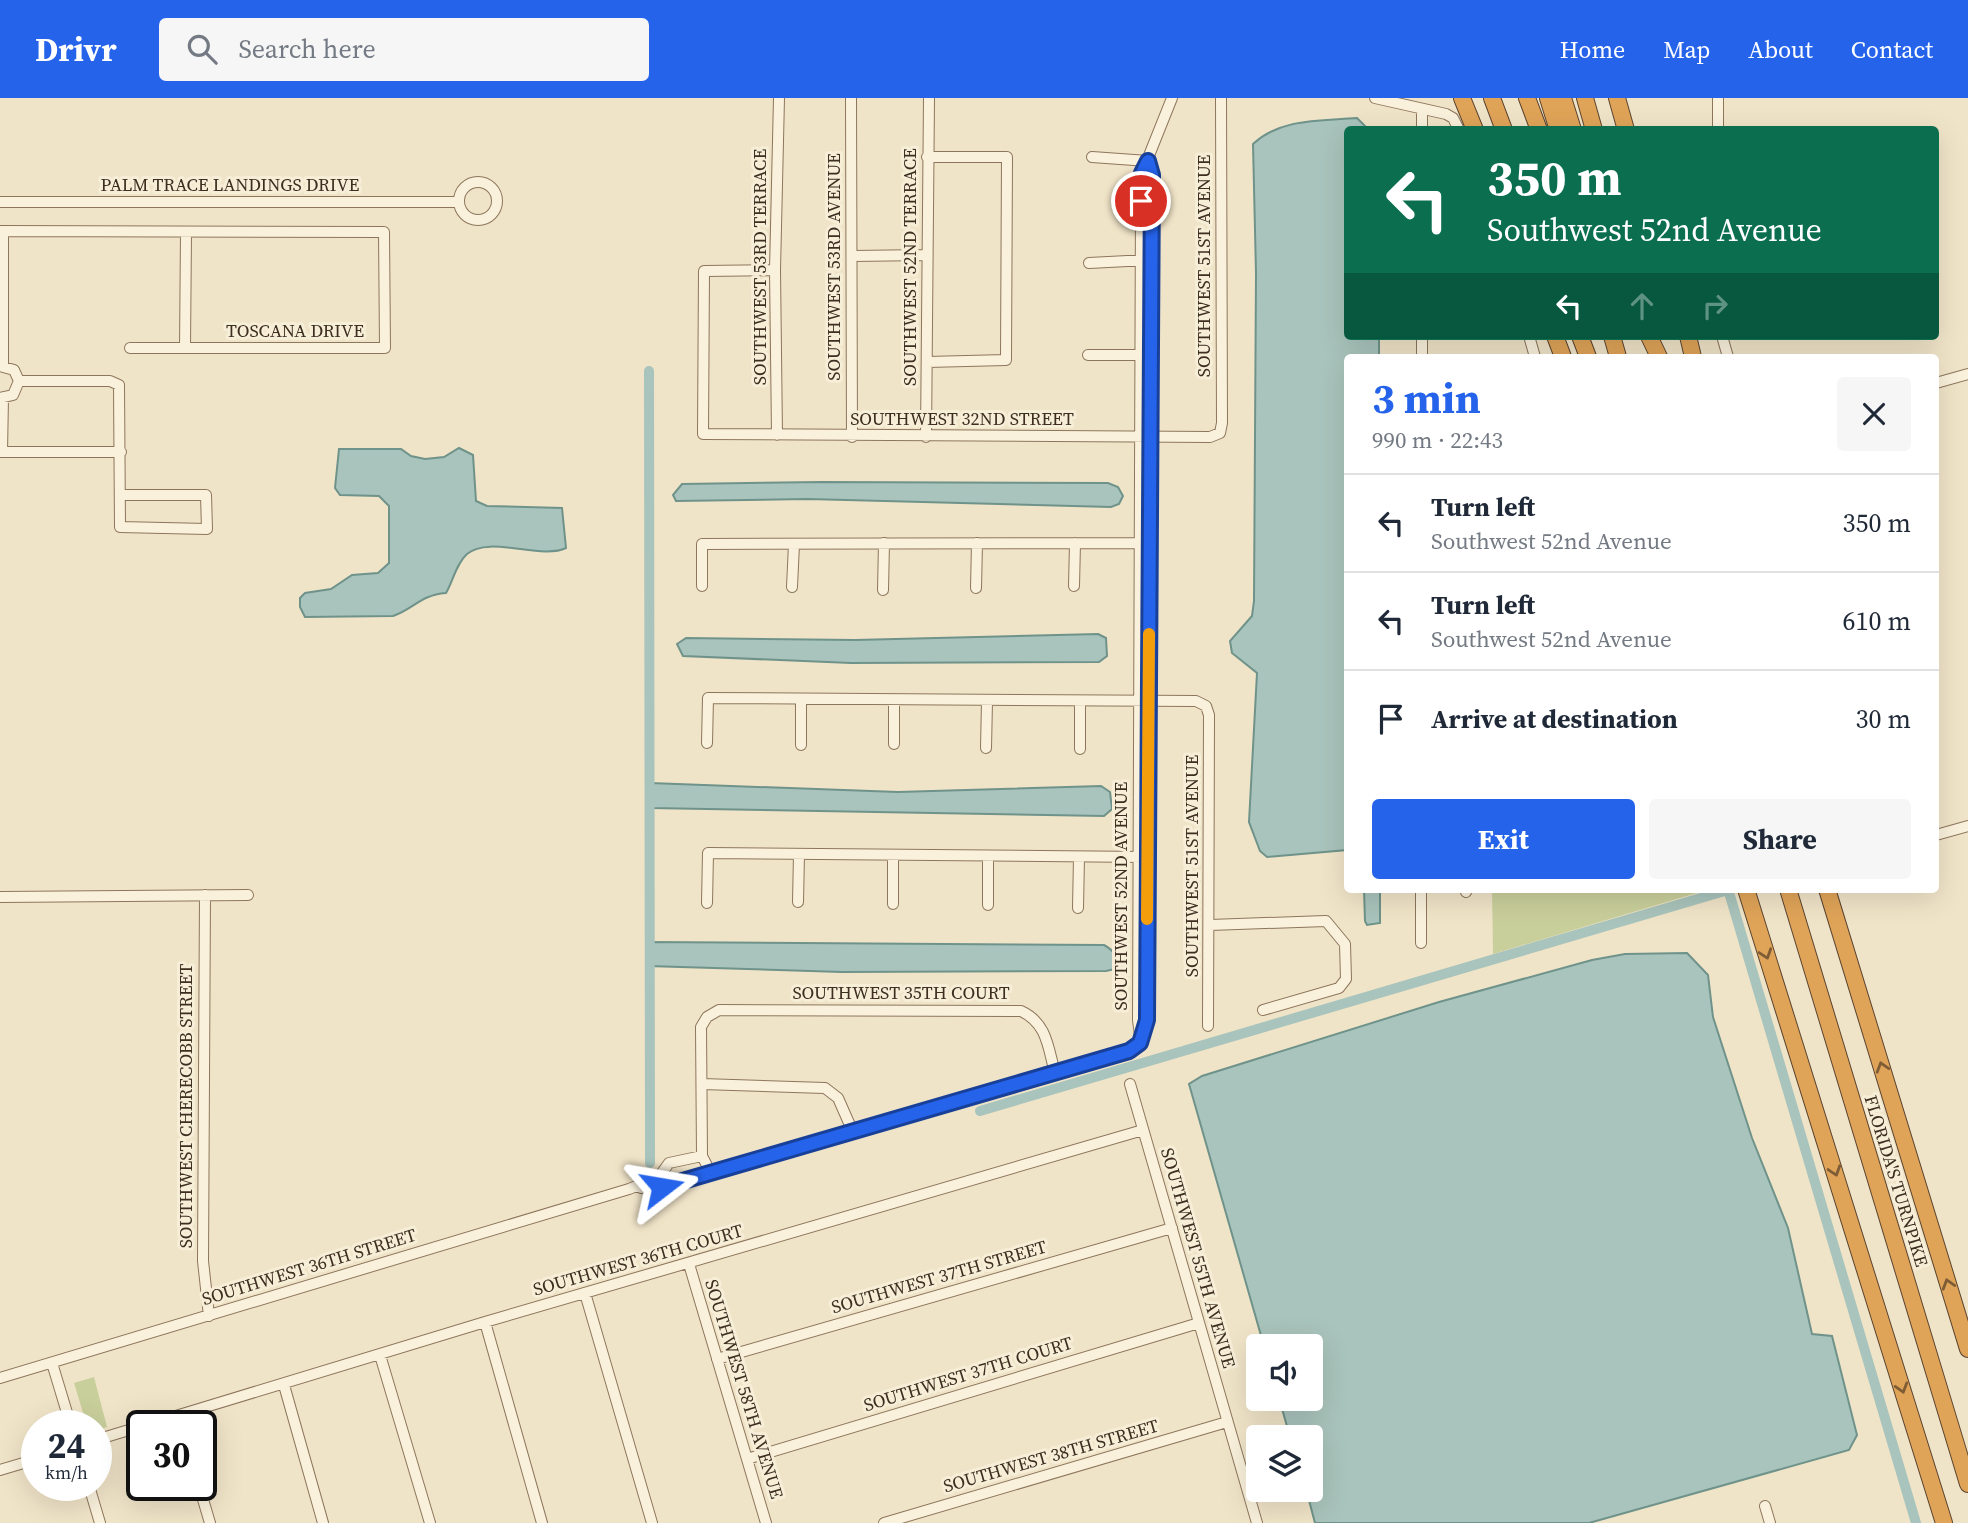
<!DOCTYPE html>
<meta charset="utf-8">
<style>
:root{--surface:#fff;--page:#f6f6f7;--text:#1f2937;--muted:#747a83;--line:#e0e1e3;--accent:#2563eb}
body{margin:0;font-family:"Source Serif 4",serif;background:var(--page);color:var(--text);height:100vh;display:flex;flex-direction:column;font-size:26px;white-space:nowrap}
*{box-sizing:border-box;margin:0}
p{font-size:23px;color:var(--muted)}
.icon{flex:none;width:38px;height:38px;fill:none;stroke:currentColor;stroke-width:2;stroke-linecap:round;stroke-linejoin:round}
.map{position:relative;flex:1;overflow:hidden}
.details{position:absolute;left:1344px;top:256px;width:595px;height:539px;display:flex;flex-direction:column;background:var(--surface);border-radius:7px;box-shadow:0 7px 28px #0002}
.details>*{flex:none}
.banner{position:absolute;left:1344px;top:28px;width:595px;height:214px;border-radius:7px;box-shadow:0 7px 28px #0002;background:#0b6e4f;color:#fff;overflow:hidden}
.tools{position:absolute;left:1246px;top:1236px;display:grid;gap:14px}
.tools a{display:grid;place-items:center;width:77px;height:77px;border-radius:7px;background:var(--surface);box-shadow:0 7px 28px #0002;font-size:35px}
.speed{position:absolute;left:21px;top:1312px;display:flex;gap:14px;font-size:35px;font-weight:700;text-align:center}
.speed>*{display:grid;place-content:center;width:91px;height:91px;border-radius:50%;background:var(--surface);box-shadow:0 7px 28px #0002;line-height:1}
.speed small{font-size:18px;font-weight:400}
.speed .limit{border:4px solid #111;border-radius:10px;background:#fff;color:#111}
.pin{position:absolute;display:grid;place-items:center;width:60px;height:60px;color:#fff;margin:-30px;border:4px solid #fff;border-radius:50%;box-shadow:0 2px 7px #0007}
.me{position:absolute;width:77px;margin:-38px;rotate:76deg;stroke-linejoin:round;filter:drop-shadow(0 0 5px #0008)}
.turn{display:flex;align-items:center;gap:24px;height:147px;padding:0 28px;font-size:32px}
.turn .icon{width:91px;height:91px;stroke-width:2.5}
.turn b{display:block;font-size:49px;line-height:60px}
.lanes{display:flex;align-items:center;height:66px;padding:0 28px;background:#0003;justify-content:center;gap:35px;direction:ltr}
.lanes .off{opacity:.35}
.round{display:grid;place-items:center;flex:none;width:74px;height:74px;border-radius:7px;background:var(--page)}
.headline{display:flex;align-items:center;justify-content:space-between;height:119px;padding:0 28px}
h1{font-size:42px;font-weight:700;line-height:52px;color:var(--accent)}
.action{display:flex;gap:14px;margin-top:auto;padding:14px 28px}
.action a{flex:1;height:80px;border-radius:7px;background:var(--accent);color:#fff;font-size:28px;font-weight:700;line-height:80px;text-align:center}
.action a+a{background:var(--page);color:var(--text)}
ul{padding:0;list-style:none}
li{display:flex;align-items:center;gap:21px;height:98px;padding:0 28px;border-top:2px solid var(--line)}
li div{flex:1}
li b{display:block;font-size:26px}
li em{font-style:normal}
header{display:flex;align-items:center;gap:42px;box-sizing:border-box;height:98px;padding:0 35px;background:var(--accent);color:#fff}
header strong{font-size:33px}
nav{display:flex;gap:38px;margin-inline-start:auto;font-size:24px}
.search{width:490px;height:63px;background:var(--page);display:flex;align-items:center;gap:18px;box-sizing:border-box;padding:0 24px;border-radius:7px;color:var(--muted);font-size:26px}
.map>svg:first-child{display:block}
</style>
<header>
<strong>Drivr</strong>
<div class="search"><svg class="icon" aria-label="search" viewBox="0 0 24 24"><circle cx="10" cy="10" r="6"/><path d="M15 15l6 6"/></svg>Search here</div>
<nav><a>Home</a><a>Map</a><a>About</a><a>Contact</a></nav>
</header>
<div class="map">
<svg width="1968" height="1425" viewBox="0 0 1968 1425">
<rect width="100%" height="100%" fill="#f0e4c8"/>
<!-- green -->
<path fill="#c9cf9b" d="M1492,791H1710L1493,856Z
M94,1279L107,1329L96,1332V1328H87L74,1285Z"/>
<!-- water -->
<path fill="#a9c4bc" stroke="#6f938a" stroke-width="2" d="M1357,20L1368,31L1348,32V238H1379V259H1348L1347,752L1267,759L1260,753L1249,724L1257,575L1232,555L1230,543L1252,518L1254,503L1256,175L1253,46C1281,20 1320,23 1357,20Z
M459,350L473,357L476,403L487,408L562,410L566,450C541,462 489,437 467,456C456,466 453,483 446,495C420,497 414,511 393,518L305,519L300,509V500L305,495L331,491L352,477L378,475L389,465V408L379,398L340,397L335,390L339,351H401L411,358L425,361L444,359Z
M822,384L1108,385L1118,389L1123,398L1119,406L1111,409L808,401L676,403L673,397L682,386Z
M1098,536L1106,540L1107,558L1099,564L851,565L683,558L677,546L686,540L855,542Z
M650,685L898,694L1101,688L1110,694L1112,711L1104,718L650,710Z
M1364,791H1380V825L1367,827L1365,823Z
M648,844L1104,847C1115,853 1117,858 1115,871L1106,873L842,874L648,868Z
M1687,855L1708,877L1713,919L1752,1040L1788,1130L1812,1236L1832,1238L1857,1337L1849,1352L1589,1425H1315L1306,1391H1311V1339H1290L1279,1300H1311V1248H1264L1189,986L1202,978L1439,904L1592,862L1625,856Z"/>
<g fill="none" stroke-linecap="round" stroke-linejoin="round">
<!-- canal -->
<path stroke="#a9c4bc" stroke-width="10" d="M649,273L650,1065
M1728,791L1916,1425
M980,1013L1728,792"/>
<defs>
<path id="minor" d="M851,0L852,339
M1375,0L1446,16L1453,20L1459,32
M1422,32V11
M1718,32V0
M1092,59L1148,63
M459 103a19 19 0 1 1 38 0a19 19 0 1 1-38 0Z
M0,104H459
M0,133L384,134L385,250H130
M853,158L925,157
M1089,165L1147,162
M775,172L704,173L703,336L1210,339L1220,335L1222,325L1221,0
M1529,238L1535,259
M1722,238L1728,259
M185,250L186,134
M1088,257H1144
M1422,259V238
M927,264L1006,262L1007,59H927
M3,267V133
M0,268L14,272L19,283L13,297L0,300
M19,283H110L119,287L120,429L207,431L206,397H121
M1936,285L1968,276
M777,337L775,172L779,0
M926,339L929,0
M0,354H121
M2,354L3,300
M702,488V446L1146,445
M1074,488L1075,445
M792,489L794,446
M976,490L977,445
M883,492L884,445
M707,645L708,600L1196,603L1206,608L1209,617L1208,928
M894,646V602
M801,647V601
M986,650L987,603
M1080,651V603
M1936,737L1968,728
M1466,794L1467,791
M205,797L203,1163L209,1218
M0,799L248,797
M798,804L799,756
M707,805L708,755L1145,759
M893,806V757
M988,807V758
M1078,810L1079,759
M1210,827L1326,823L1345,846L1346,881L1339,890L1263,912
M1421,845V791
M1142,942L1147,922L1152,77L1148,63
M1141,945L1138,922L1141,103L1142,75L1172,0
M702,986L825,990L838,1000L853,1034
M1130,986L1257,1425
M710,1073L702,1058L701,929L707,919L719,912L1021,913C1047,925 1048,949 1055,975
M641,1090L697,1080L710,1073L1129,953L1141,945
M689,1166L766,1425
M585,1195L652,1425
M485,1224L542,1425
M380,1257L430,1425
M717,1261L1172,1130
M52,1265L71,1328
M0,1280L629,1091L659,1079L669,1065L702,1058
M284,1287L323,1425
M143,1328L485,1224L1143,1032
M96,1342L142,1328
M747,1361L1199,1225
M0,1372L37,1361
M89,1388L100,1425
M199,1388L210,1425
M1765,1408L1770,1425
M884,1425L1227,1324"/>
<path id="highway" d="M1462,0L1475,32
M1492,0L1504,32
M1527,0L1539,32
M1548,0L1558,32
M1563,0L1573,32
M1585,0L1594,32
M1617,0L1626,32
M1555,238L1563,259
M1580,238L1588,259
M1612,238L1618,259
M1649,238L1659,259
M1688,238L1693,259
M1746,791L1944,1425
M1788,791L1968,1386
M1827,791L1968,1251"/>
</defs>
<!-- minor casing -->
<use href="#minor" stroke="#8d765c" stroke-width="12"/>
<!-- highway casing -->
<use href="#highway" stroke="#5b4430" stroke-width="18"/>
<!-- minor -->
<use href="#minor" stroke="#faf1dc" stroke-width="10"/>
<!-- highway -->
<use href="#highway" stroke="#e0a458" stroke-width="16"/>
</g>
<!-- one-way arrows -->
<defs><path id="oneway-chevron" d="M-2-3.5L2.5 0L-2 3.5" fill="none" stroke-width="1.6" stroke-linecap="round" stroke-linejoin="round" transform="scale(1.75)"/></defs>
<g stroke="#7e5d36">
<use href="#oneway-chevron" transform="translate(1766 856) rotate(72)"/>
<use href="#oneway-chevron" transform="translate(1882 969) rotate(-107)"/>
<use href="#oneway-chevron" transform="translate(1835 1073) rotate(72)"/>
<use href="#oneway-chevron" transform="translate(1948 1186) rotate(-107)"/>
<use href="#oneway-chevron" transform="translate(1902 1290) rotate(73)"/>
</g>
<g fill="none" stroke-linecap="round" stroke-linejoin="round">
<defs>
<path id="route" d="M662,1089L1129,953L1140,945L1147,922L1152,77L1148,63L1142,75L1141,103"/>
</defs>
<!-- route casing -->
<use href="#route" stroke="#184099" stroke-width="18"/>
<!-- route -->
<use href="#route" stroke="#2563eb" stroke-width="12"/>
<!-- slow -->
<path stroke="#f59e0b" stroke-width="12" d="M1147,821L1149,536"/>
</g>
<g text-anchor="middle" stroke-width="6" stroke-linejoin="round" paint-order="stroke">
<!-- street labels -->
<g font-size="18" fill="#3d2e20" stroke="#f7eed8">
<text x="230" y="93">PALM TRACE LANDINGS DRIVE</text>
<text transform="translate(1204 168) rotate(-90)" y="6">SOUTHWEST 51ST AVENUE</text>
<text transform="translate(760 169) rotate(-90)" y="6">SOUTHWEST 53RD TERRACE</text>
<text transform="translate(834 169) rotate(-90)" y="6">SOUTHWEST 53RD AVENUE</text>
<text transform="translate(910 169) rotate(-90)" y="6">SOUTHWEST 52ND TERRACE</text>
<text x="295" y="239">TOSCANA DRIVE</text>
<text x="962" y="327">SOUTHWEST 32ND STREET</text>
<text transform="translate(1192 768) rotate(-90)" y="6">SOUTHWEST 51ST AVENUE</text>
<text transform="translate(1121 798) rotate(-90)" y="6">SOUTHWEST 52ND AVENUE</text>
<text x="901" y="901">SOUTHWEST 35TH COURT</text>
<text transform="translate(186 1008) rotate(-90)" y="6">SOUTHWEST CHERECOBB STREET</text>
<text transform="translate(1896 1083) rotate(73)" y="6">FLORIDA'S TURNPIKE</text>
<text transform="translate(1198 1160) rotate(74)" y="6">SOUTHWEST 55TH AVENUE</text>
<text transform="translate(638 1162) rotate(-16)" y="6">SOUTHWEST 36TH COURT</text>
<text transform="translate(309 1169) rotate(-17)" y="6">SOUTHWEST 36TH STREET</text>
<text transform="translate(939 1179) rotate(-16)" y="6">SOUTHWEST 37TH STREET</text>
<text transform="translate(968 1276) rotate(-17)" y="6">SOUTHWEST 37TH COURT</text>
<text transform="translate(744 1291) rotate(73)" y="6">SOUTHWEST 58TH AVENUE</text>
<text transform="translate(1051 1358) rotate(-16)" y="6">SOUTHWEST 38TH STREET</text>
</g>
</g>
</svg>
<div class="tools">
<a><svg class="icon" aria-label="sound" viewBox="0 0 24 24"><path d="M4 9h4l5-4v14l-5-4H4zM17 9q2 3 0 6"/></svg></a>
<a><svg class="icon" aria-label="layers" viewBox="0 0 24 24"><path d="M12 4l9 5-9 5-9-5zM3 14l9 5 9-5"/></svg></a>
</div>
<div class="speed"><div>24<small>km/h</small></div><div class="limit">30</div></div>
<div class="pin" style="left:1141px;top:103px;background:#d93025"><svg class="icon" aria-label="arrive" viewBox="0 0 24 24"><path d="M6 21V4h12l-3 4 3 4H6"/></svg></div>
<svg class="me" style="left:662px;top:1089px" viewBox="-20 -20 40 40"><path d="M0-17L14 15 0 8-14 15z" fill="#2563eb" stroke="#fff" stroke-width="4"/></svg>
<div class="banner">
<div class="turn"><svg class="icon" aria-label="left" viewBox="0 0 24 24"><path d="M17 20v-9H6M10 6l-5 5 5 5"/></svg><div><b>350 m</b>Southwest 52nd Avenue</div></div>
<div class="lanes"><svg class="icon" aria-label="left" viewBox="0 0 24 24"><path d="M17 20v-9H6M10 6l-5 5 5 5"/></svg><svg class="icon off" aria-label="ahead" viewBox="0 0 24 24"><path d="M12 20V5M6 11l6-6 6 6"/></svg><svg class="icon off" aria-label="right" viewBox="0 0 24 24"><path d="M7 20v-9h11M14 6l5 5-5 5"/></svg></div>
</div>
<section class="details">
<div class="headline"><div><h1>3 min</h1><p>990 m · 22:43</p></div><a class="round"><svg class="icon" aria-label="close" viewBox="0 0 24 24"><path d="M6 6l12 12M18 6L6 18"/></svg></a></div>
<ul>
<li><svg class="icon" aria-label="left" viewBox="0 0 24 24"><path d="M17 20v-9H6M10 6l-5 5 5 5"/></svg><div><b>Turn left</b><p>Southwest 52nd Avenue</p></div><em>350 m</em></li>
<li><svg class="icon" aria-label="left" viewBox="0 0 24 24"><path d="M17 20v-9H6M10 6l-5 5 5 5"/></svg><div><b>Turn left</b><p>Southwest 52nd Avenue</p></div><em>610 m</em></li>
<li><svg class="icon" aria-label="arrive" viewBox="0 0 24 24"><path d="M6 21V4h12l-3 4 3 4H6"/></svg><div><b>Arrive at destination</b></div><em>30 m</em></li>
</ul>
<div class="action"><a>Exit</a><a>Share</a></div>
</section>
</div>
